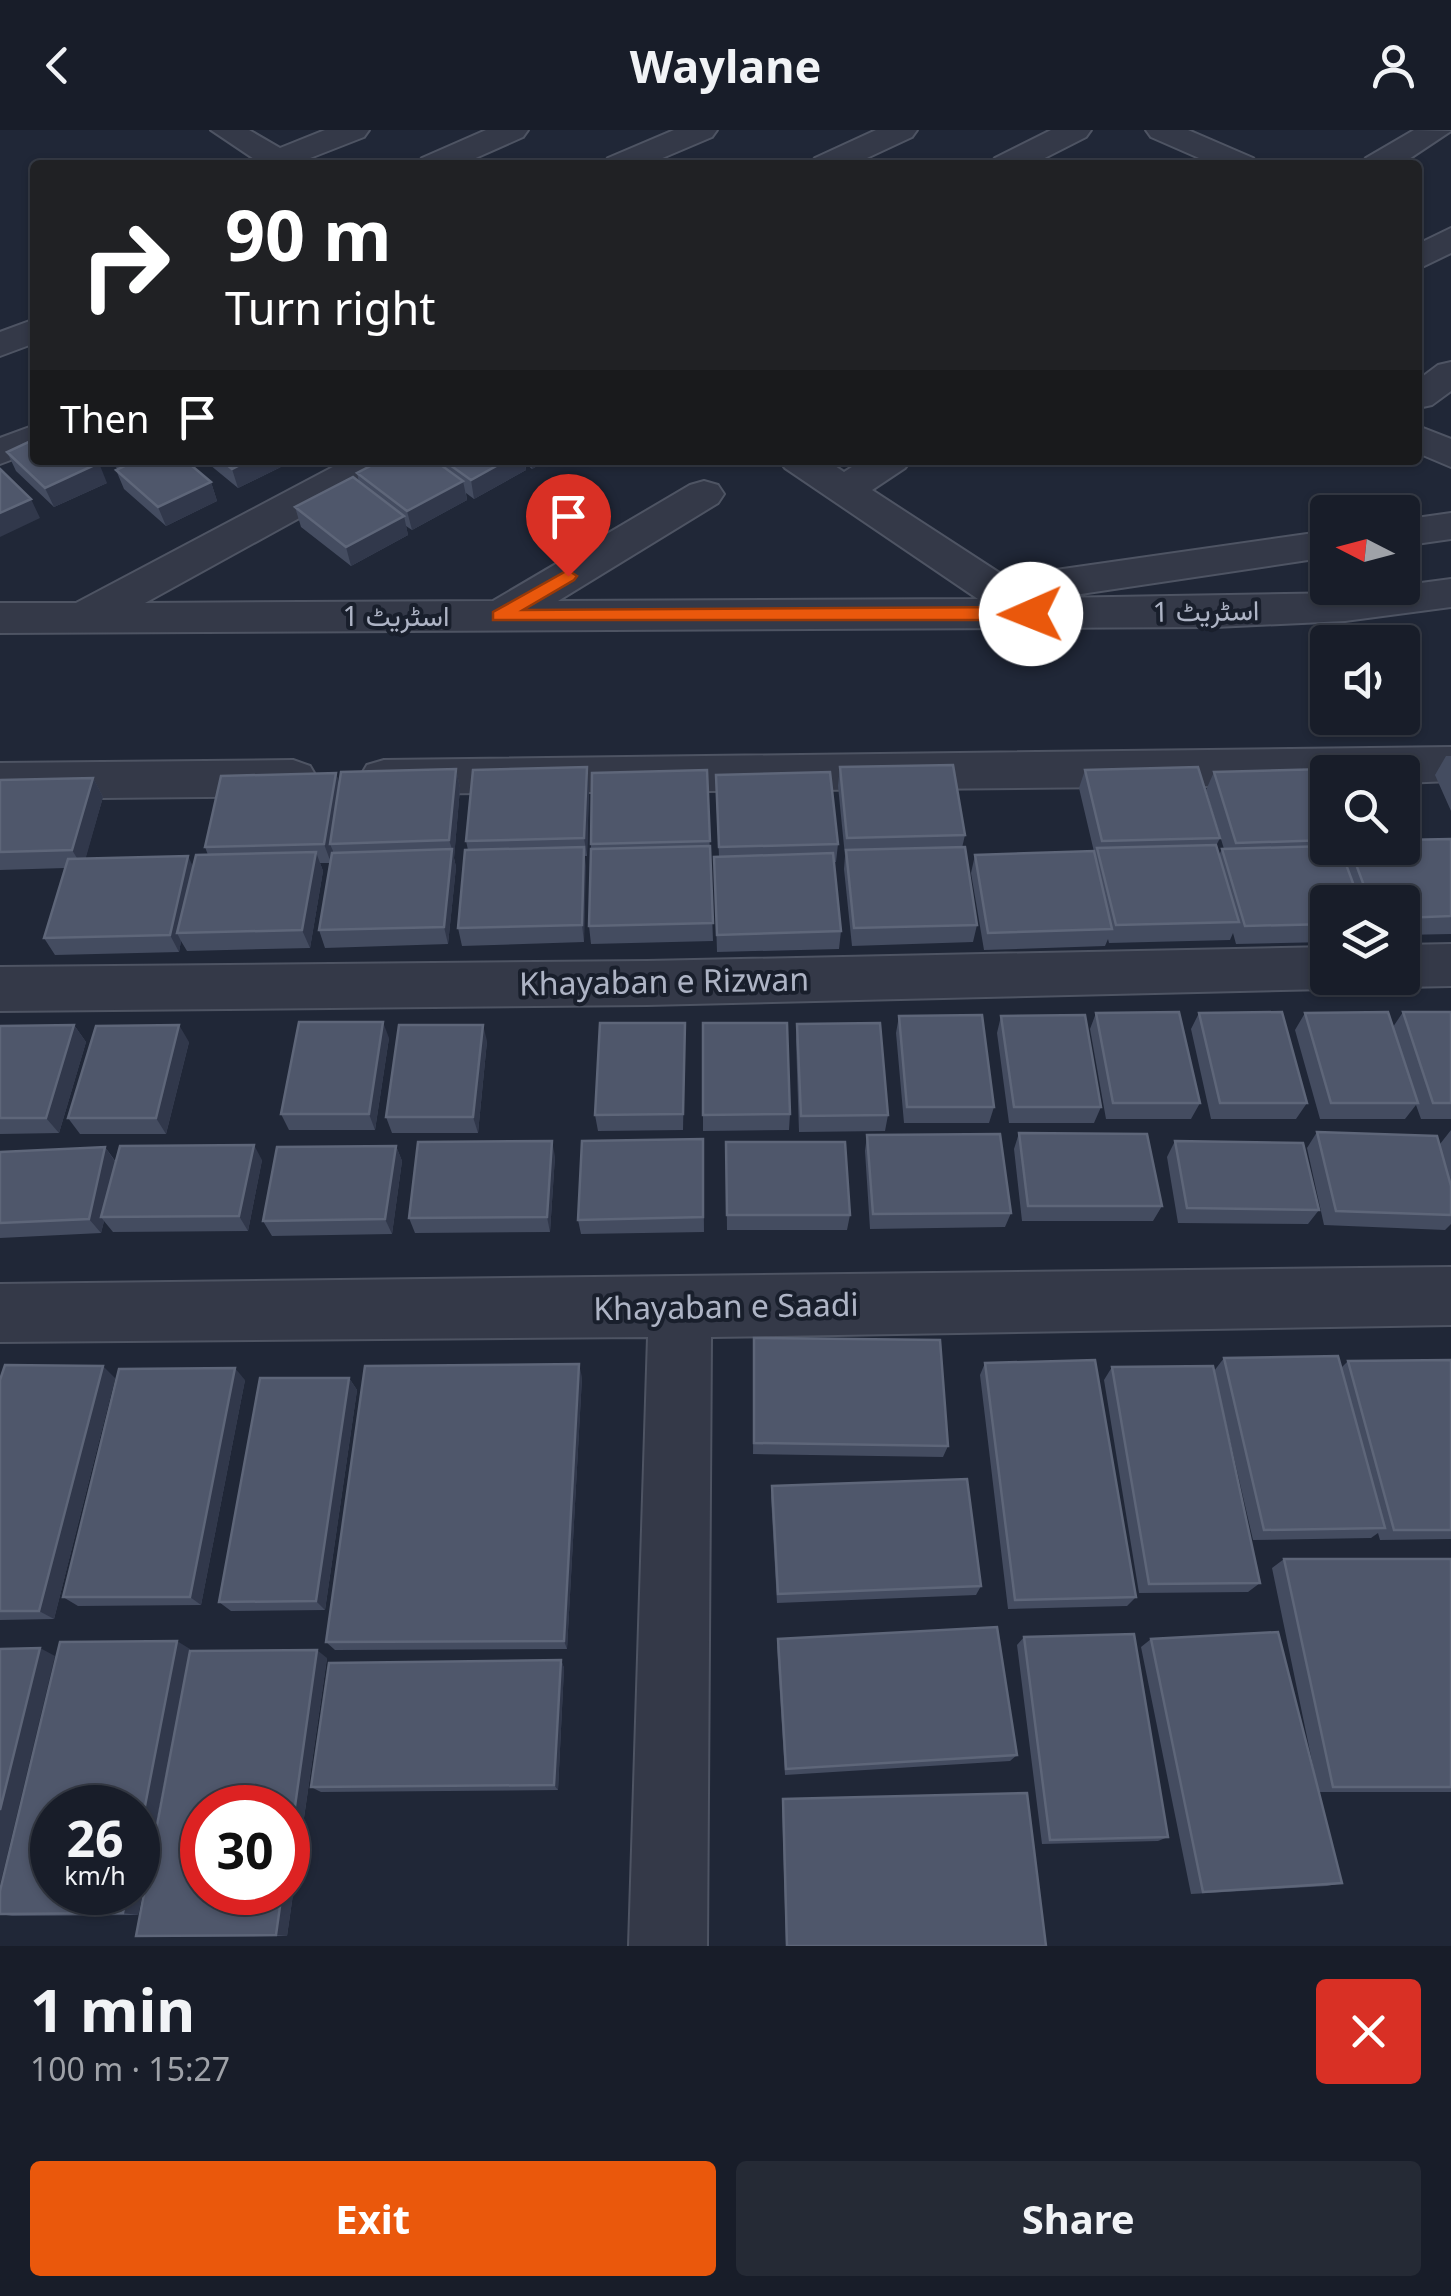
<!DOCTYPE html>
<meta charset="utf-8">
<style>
:root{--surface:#181d29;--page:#252a35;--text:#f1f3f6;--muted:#9fa2a8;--line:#363b46;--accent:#ea580c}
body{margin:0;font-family:"Noto Sans",Vazirmatn,sans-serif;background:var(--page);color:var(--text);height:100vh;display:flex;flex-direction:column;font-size:38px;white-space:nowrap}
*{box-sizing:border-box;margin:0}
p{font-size:32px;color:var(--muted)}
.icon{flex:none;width:55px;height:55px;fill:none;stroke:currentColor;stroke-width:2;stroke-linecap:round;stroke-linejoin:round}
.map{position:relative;height:1816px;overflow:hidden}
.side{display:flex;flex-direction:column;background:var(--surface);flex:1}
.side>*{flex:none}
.hud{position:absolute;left:30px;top:30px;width:1392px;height:305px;border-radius:10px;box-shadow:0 2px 8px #0004,0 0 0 2px var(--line);background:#202124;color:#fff;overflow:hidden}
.needle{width:65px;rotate:276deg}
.controls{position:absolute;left:1310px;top:365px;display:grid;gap:20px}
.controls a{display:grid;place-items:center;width:110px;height:110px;border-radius:10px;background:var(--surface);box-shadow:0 2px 8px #0004,0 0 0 2px var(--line);font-size:50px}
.speed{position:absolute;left:30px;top:1655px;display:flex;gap:20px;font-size:50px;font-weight:700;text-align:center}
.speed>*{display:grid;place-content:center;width:130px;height:130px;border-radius:50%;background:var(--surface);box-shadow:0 2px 8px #0004,0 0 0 2px var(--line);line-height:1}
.speed small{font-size:25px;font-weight:400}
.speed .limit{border:15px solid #d22;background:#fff;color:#111}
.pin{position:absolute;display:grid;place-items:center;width:85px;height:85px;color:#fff;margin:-102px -42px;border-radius:50% 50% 50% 0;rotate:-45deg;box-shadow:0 0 10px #0007}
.pin .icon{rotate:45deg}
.me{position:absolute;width:110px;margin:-55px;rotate:269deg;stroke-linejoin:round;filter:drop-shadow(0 0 8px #0008)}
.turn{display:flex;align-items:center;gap:35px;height:210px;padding:0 30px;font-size:45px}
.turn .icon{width:130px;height:130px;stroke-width:2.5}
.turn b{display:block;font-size:70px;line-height:85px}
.then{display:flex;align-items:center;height:95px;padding:0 30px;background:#0003;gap:20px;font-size:38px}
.round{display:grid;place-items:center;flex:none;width:105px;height:105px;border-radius:10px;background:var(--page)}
.headline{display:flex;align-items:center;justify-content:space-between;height:170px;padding:0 30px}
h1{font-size:60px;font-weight:700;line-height:75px}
.cta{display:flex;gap:20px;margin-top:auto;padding:20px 30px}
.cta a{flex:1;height:115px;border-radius:10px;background:var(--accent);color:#fff;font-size:40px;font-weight:700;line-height:115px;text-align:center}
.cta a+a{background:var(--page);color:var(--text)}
header{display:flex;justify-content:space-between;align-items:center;height:130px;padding:0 30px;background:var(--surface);font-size:45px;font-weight:700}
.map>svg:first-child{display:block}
</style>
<header><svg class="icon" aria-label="back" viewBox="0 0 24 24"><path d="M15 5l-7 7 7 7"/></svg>Waylane<svg class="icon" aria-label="person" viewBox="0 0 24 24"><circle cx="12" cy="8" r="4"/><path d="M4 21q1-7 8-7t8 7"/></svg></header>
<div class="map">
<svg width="1451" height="1816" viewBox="0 0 1451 1816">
<rect width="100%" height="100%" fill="#202737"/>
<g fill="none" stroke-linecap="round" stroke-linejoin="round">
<defs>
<path id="minor" d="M211,0H249L280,18L325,0H369L364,7L300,32L302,35H263Z
M486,0H528L523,7L460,35H417L422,28Z
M674,0H717L712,7L646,35H603L608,28Z
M876,0H917L912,7L852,35H810L815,28Z
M1051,0H1091L1086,7L1031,35H990L995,28Z
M1146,0H1188L1253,28L1258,35H1215L1151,7Z
M1414,0L1451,1L1400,35H1361L1366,28Z
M1451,98V123L1418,139V114Z
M35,189V213L0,226V202Z
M1451,232V261L1432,275L1418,278V250L1438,235Z
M35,295V321L0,334V308Z
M1418,296L1451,309V337L1418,323Z
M346,330H396L390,338L145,473L493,471L690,355L704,351L718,355L724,364L718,373L558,471L978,469L785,338L779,330H826L844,342L863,330H911L905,338L872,360L1038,468H1046L1034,465L1027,455L1034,445L1049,441L1328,401V427L1054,468L1345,463L1451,449V477L1345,491L1215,497L0,503V473H76Z
M1451,383V409L1402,416V390Z
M1451,617V651L1402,653V642H1328V655L384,664L367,659L360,647L367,635L384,630Z
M293,630L310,636L317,648L310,660L293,666L0,669V633Z
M1451,814V856L1402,857L1381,848H1402V815Z
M1328,817V848H1350L1347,853L1328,859L647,875L0,881V837L647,831Z
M1451,1137V1195L711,1207L707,1816H629L648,1207L0,1212V1154Z"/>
</defs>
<!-- minor casing -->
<use href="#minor" stroke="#4e5463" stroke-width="4"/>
<!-- minor -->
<use href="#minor" fill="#343948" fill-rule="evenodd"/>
</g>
<!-- wall -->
<path fill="#444c60" d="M7,322L107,353L54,377L16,341Z
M107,330H185L211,352L217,371L166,396L124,359L116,340L118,339Z
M204,330H285L287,334L238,358Z
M382,330H548L532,339L526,334V340L474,369L466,363L467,370L412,400L406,396L408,405L351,436L301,397L295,377L359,352L357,343Z
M1446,626H1451V681L1435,645Z
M840,637L965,705L962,718L977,795L973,812L852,816L844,739L845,726L838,656Z
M456,639L460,658L454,728L456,737L448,814L325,818L319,800L330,733H320L323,741L310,818L187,821L181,811L179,822L55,825L44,808L65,738L0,740V650L93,648L103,667L85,729L193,737L208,725L205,717L336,643L339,654Z
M707,640L713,811L591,814L589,796L591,714Z
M1085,640L1220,708L1216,716L1219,725L1222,719H1224L1206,660L1214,642H1328V718H1402L1451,709V804L1402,805V772H1328V812L1236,814L1233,803L1230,810L1109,813L1108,809L1105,816L984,820L971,743L975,725L1095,726L1079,658Z
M589,656L587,726H585L584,812L462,816L458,798L468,720L466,711Z
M716,664L838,714L836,732H834L841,801L839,819L717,822L714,727L719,726Z
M1403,882H1451V989H1421L1416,975L1405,989H1320L1295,900L1305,883L1393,897Z
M1096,883L1200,973L1191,989H1106L1090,899Z
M1199,883L1307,973L1296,989H1211L1191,899Z
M899,886L994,977L989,993H904L896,903Z
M1001,886L1101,977L1094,993H1009L997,903Z
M685,893L683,1000L598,1001L595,985Z
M703,893L790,984L789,1000L703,1001Z
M797,894L888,985L885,1001L799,1002L796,910Z
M74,895L86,912L59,1003L0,1004V896Z
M389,908L375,1000H289L281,984Z
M487,911L478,1003H392L386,987Z
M189,912L166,1004H80L68,988Z
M1451,1000V1094L1445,1100L1324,1095L1307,1018L1317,1002L1440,1014Z
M1019,1003L1162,1076L1153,1091H1022L1014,1019Z
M867,1005L1011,1083L1005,1097L870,1099L865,1021Z
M703,1009L704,1102L581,1104L578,1090Z
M1175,1011L1319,1080L1308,1094L1178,1093L1167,1027Z
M726,1012L850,1085L847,1100H727Z
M396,1016L402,1031L392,1104L272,1106L263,1091Z
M105,1017L116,1032L262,1030L248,1101L113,1102L104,1091L101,1103L0,1108V1022Z
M555,1026L550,1102L415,1103L409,1088Z
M754,1208L948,1316L943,1327L753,1324Z
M1224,1228L1341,1238L1348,1231L1451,1230V1409L1380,1410L1378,1403L1371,1408L1253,1410L1214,1241Z
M985,1233L1136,1467L1127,1476L1008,1479L980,1245Z
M1112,1237L1260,1453L1248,1462L1139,1463L1104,1250Z
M582,1247L567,1519L335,1520L326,1512Z
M115,1248L54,1489L0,1490V1250Z
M349,1248L357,1260L325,1480L231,1481L219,1472Z
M245,1250L201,1475L78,1476L63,1467Z
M772,1356L981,1456L976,1465L777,1473L771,1367Z
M1284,1429H1451V1662H1319L1342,1753L1327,1756L1191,1764L1141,1517L1151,1509L1318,1660L1272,1438Z
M1024,1507L1168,1707L1158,1711L1042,1714L1017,1515Z
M778,1509L1017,1625L1010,1631L785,1645L777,1517Z
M190,1519L138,1785L12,1786L0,1784Z
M327,1528L287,1806L151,1807L136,1806Z
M561,1530L564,1538L558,1660L321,1662L311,1657Z
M783,1669L1046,1816H786L782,1673Z"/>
<!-- shaded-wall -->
<path fill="#31384b" d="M119,330H161L126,346Z
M250,330H285L287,334L238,358L232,339Z
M507,330H525L526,340L474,369L471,350Z
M531,330H548L532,339Z
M99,333L107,353L54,377L45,358Z
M463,351L467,370L412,400L407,381Z
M211,352L217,371L166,396L158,377Z
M31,369L40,388L0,407V383Z
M404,386L408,405L351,436L346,417Z
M587,637L589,656L587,726L584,708Z
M456,639L460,658L454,728L456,737L448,814L444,797L452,719L449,710Z
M336,643L342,662L330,714L333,721L331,733L324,714Z
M93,648L103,667L83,738L72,720Z
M584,717L586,736L584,812L582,795Z
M316,722L323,741L310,818L302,800Z
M188,726L197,745L177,803L181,811L179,822L170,805Z
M383,892L389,908L375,1000L369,984Z
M74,895L86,912L59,1003L46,988Z
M179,895L189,912L166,1004L156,988Z
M483,895L487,911L478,1003L473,987Z
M552,1011L555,1026L550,1102L547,1087Z
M254,1015L262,1030L248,1101L239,1086Z
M396,1016L402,1031L392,1104L385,1089Z
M105,1017L116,1033L101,1087L104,1091L101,1103L89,1089Z
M579,1234L582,1247L567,1519L564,1511Z
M103,1236L115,1248L54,1489L39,1481Z
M235,1238L245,1250L201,1475L190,1467Z
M349,1248L357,1260L325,1480L316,1471Z
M177,1511L190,1519L138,1785L123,1783L127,1762H138V1712Z
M40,1518L55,1526L0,1755V1680Z
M317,1520L327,1528L287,1806L276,1805L282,1762H288V1726Z
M561,1530L564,1538L558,1660L554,1655Z"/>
<!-- building -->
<path fill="#4f576b" stroke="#5e6679" stroke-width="2.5" d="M35,309V330H95L99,333L45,358L7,322Z
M137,330H185L211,352L158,377L116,340Z
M221,330H250L232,339Z
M382,330H434L463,351L407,381L357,343Z
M443,330H507L471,350Z
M0,339L31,369L0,383Z
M353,347L404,386L346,417L295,377Z
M953,635L965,705L847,708L840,637Z
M587,637L584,708L466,711L473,640Z
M1198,637L1220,708L1102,711L1085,640Z
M456,639L449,710L330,714L341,642Z
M1327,639L1329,642L1328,710L1236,713L1214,642Z
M707,640L710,711L591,714L592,643Z
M830,642L838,714L719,717L716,645Z
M336,643L324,714L205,717L221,646Z
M93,648L72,720L0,722V650Z
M1451,709V786L1402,788V772H1370L1350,718H1402V710Z
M1216,715L1239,792L1116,795L1097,718Z
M710,716L713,793L589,796L591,719Z
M1328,716L1340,718L1360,772H1328V794L1245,796L1222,719Z
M584,717L582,795L458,798L465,720Z
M965,717L977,795L854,798L846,720Z
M452,719L444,797L319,800L332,723Z
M1094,721L1112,799L988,803L975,725Z
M316,722L302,800L177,803L196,725Z
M833,723L841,801L717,805L714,727Z
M188,726L170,805L44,808L68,729Z
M1179,882L1200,973H1113L1096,883Z
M1282,882L1307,973H1220L1199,883Z
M1388,882L1418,973H1331L1305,883Z
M1403,882H1451V973H1433Z
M982,885L994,977H907L899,886Z
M1085,885L1101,977H1014L1001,886Z
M299,892H383L369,984H281Z
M600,893H685L683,984L595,985Z
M703,893H787L790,984L703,985Z
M880,893L888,985L801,986L797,894Z
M74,895L46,988H0V896Z
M179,895L156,988H68L96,896Z
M399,895H483L473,987H386Z
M1317,1002L1437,1006L1451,1056V1085L1336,1081Z
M1019,1003L1147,1004L1162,1076H1028Z
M1000,1004L1011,1083L873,1084L867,1005Z
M703,1009V1087L578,1090L582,1011Z
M552,1011L547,1087L409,1088L418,1012Z
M1175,1011L1303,1013L1319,1080L1187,1078Z
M726,1012H845L850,1085H727Z
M254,1015L239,1086L101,1087L120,1016Z
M396,1016L385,1089L263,1091L277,1017Z
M105,1017L89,1089L0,1093V1022Z
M754,1208L940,1210L948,1316L754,1313Z
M1338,1226L1385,1398L1264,1400L1224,1228Z
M1095,1230L1136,1467L1015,1470L985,1233Z
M1451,1230V1400H1394L1348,1231Z
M579,1234L564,1511L326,1512L365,1236Z
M5,1235L103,1236L39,1481H0V1250Z
M1213,1236L1260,1453L1149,1454L1112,1237Z
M235,1238L190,1467H63L119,1239Z
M260,1248H349L316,1471L219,1472Z
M967,1349L981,1456L778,1464L772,1356Z
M1284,1429H1451V1657H1333Z
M997,1497L1017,1625L786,1639L778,1509Z
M1278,1502L1342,1753L1203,1762L1151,1509Z
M1134,1504L1168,1707L1050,1710L1024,1507Z
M177,1511L138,1712V1678H52V1762H127L123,1783L0,1784V1761L60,1512Z
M40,1518L0,1680V1519Z
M317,1520L288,1726V1678H202V1762H282L276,1805L136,1806L190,1521Z
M561,1530L554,1655L311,1657L329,1533Z
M1027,1663L1046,1816H787L783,1669Z"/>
<!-- route -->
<path fill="#ea580c" stroke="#983908" stroke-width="2.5" d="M568,440L577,446L574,450L523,480L1031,477L1040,484L1031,490H493V482Z"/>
<g text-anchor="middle" stroke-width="8" stroke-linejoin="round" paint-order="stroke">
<!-- far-street labels -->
<g font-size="28" fill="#aeb4c5" stroke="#191f2c">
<text transform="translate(1206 481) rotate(-1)" y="10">اسٹریٹ 1</text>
<text x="396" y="496">اسٹریٹ 1</text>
</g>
<!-- street labels -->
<g font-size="32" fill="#aeb4c5" stroke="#191f2c">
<text transform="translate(664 852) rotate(-1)" y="11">Khayaban e Rizwan</text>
<text transform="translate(726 1177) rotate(-1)" y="11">Khayaban e Saadi</text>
</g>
</g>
</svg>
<div class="controls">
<a><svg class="needle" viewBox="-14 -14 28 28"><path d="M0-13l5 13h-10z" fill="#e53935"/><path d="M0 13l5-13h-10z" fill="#9fa2a8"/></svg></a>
<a><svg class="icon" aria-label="sound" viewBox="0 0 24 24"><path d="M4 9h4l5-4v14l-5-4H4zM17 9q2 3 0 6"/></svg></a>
<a><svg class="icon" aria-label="search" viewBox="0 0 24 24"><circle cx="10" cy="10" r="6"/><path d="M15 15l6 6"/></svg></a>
<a><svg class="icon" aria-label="layers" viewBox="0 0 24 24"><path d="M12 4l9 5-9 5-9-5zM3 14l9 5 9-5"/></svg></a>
</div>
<div class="speed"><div>26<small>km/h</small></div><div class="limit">30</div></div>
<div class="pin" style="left:568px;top:446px;background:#d93025"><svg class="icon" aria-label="arrive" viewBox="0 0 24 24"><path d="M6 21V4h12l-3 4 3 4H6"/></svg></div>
<svg class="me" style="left:1031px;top:484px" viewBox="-20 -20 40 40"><circle r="19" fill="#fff"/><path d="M0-13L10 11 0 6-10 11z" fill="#ea580c"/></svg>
<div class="hud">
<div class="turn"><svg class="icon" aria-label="right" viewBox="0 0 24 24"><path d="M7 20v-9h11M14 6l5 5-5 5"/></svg><div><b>90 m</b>Turn right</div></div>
<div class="then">Then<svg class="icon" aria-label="arrive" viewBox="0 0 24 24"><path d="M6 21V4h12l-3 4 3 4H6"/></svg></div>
</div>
</div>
<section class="side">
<div class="headline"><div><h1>1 min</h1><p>100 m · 15:27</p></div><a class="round" style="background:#d93025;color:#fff"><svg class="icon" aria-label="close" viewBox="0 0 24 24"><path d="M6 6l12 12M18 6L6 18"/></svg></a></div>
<div class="cta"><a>Exit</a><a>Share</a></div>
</section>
